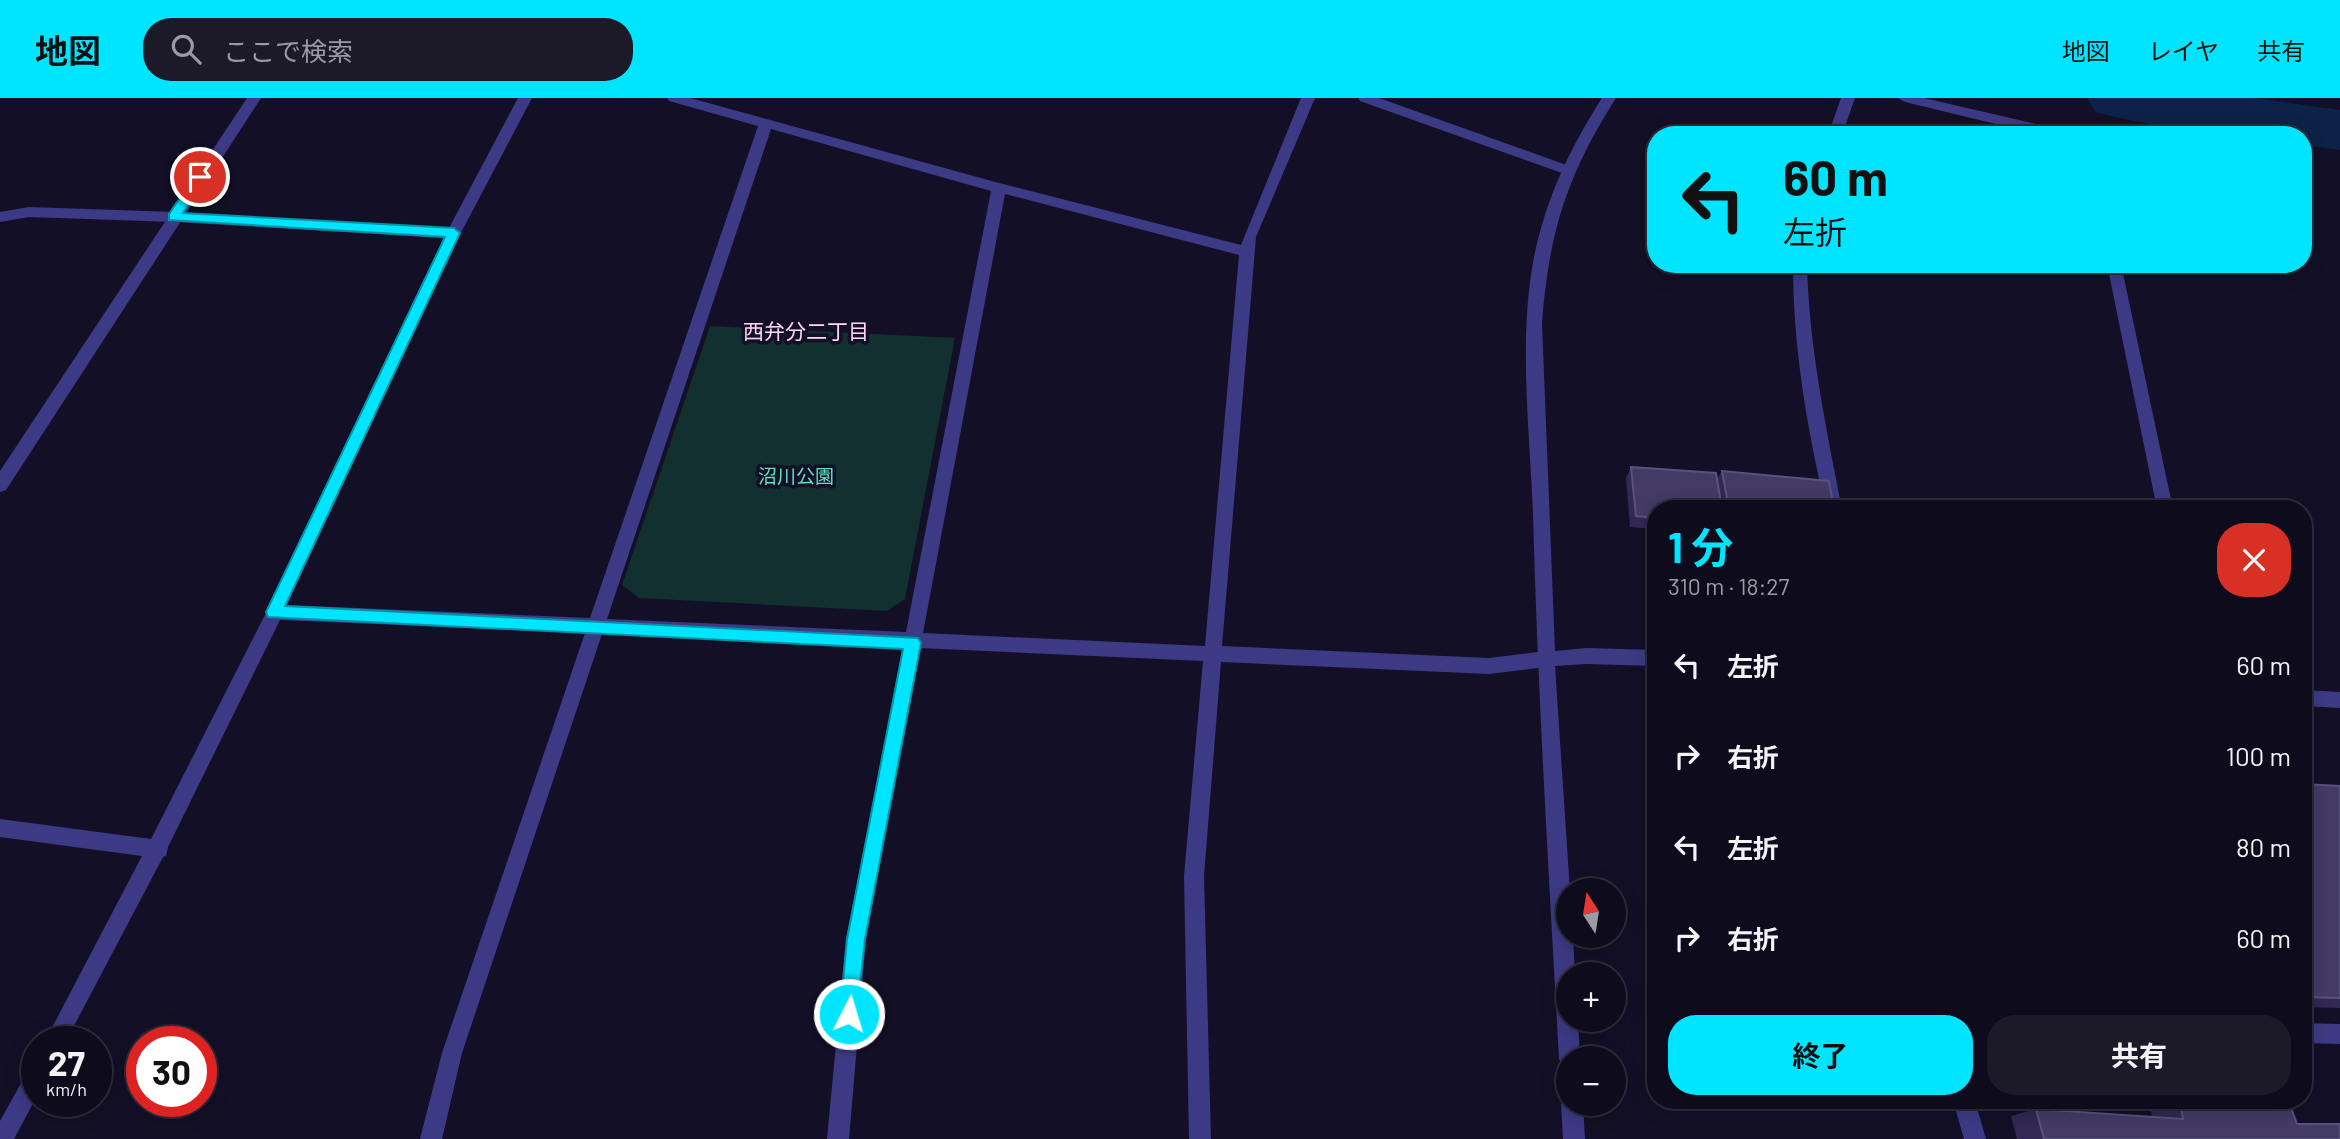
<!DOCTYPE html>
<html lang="ja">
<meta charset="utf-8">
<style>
:root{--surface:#0e0b1c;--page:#1c1929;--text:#f1f3f6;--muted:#9b9ba3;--line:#2e2b3b;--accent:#00e5ff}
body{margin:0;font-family:Barlow,"Noto Sans JP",sans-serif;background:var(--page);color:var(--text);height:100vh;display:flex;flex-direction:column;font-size:26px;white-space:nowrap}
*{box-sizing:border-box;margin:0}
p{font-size:23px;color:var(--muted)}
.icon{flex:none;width:38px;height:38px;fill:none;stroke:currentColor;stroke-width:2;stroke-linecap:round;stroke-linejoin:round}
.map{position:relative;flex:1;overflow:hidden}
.drawer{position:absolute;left:1647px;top:402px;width:665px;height:609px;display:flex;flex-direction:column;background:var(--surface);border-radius:28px;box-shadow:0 4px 18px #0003,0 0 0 2px var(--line)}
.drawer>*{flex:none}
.banner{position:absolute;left:1647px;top:28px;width:665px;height:147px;border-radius:28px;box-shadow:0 4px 18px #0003,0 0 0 2px var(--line);background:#00e5ff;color:#111;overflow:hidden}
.needle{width:46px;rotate:348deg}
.fabs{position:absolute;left:1556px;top:780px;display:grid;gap:14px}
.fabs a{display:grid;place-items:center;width:70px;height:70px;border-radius:50%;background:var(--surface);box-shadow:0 4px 18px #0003,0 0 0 2px var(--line);font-size:35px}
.speed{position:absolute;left:21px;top:928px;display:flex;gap:14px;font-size:35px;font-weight:700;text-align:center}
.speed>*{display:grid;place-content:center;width:91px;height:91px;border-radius:50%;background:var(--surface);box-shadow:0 4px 18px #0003,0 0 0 2px var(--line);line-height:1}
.speed small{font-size:18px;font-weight:400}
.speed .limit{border:10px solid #d22;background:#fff;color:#111}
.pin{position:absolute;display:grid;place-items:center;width:60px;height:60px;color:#fff;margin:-30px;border:4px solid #fff;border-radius:50%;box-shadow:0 2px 7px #0007}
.me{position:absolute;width:77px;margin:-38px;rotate:5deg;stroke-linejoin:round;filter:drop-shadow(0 0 5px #0008)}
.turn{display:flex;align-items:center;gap:24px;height:147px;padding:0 21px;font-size:32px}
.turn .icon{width:91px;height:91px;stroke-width:2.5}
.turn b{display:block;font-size:49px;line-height:60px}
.round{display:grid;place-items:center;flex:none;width:74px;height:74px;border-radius:28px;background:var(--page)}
.head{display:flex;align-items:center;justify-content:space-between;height:119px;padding:0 21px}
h1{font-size:42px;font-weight:700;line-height:52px;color:var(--accent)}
.primary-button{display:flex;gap:14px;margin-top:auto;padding:14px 21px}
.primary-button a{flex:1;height:80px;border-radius:28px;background:var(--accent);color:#111;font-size:28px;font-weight:700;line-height:80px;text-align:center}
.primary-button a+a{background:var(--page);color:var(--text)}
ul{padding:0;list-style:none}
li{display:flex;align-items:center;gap:21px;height:91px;padding:0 21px}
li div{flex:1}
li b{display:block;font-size:26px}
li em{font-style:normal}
header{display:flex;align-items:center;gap:42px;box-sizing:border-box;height:98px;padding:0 35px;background:var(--accent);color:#111}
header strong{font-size:33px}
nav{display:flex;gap:38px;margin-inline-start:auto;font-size:24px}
.search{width:490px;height:63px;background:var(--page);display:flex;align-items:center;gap:18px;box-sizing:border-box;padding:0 24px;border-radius:28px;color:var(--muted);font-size:26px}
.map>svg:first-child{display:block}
</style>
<header>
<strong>地図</strong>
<div class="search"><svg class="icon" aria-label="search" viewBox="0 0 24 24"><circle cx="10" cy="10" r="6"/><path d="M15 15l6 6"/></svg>ここで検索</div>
<nav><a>地図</a><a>レイヤ</a><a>共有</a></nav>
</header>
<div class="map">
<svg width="2340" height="1041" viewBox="0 0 2340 1041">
<rect width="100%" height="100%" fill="#130f26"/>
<!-- green -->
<path fill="#12302f" d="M710,228L955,240L905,501L887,513L639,500L622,487Z"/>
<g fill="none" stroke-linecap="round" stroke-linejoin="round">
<!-- river -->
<path fill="#0c2248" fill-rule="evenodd" d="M2087,0H2255L2340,12V52L2303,47V37C2234,37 2162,32 2095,14Z"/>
<!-- service -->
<path fill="#3d3a85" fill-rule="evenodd" d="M29,109L174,114L180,119L174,124L29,119L0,124V114Z"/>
<!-- minor -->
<path fill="#3d3a85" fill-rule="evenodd" d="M518,0H532L445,165L287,507L590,520L758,28L669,3L667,0H690L999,85L1241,147L1301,0H1315L1256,139L1222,548L1489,560L1546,553L1552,555L1555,561L1552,567L1546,569L1489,576L1221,564L1204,778L1211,1041H1189L1184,778L1203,563L920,550L866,841L849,1041H827L846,841L903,550L602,536L462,955L442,1041H420L442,955L585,535L280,522L168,749L166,758L163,759L66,943H45L142,758L0,739V721L151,741L271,505L444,140L174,124L167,119L174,114L449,130ZM771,31L991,93L906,534L607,521ZM1005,96L1239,157L1205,548L923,535Z
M1358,0H1379L1572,69L1574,72L1572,75H1562L1360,3Z
M1841,0H1855L1842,37H1828Z
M1898,0H1924L2062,32L2069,37H2041L1905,4Z
M1793,166H1807C1809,250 1826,329 1842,411H1826C1807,330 1793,250 1793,166Z
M2107,166H2121L2173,411H2157Z
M2303,925L2340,926V946L2303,945Z
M37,966V998L14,1041H0V1023L30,969Z
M1953,1003H1975L1986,1041H1964Z"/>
<!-- tertiary -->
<path fill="#3d3a85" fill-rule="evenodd" d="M247,0H261L6,392L0,394V373Z
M1602,0H1616C1567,77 1549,134 1542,225L1555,553L1586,550L1656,552V568L1586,566L1555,568L1570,793L1568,838H1573L1575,877H1568V922H1578L1580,961H1568V971L1563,968L1559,961C1549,780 1538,599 1533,417C1530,334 1518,241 1534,159C1546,100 1570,50 1602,0Z
M2303,592L2340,594V610L2303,608Z
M1568,997V1006H1583L1585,1041H1563L1561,1006Z"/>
</g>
<!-- wall -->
<path fill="#312854" d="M1631,369L1717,381L1722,373L1834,411H1656V431L1630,429L1626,380Z
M2303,686L2340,688V910L2303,909Z
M2165,1003H2268L2297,1026L2340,1041H2017L2011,1018L2036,1011L2152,1019L2150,1006Z"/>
<!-- building -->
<path fill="#433a66" stroke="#5a527e" stroke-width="2" d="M1631,369L1716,375L1722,411H1656V420L1636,418Z
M1722,373L1829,383L1834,411H1729Z
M2303,686L2340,688V900L2303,899Z
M2180,1003L2289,1004L2297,1026H2340V1041H2044L2036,1011L2183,1021Z"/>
<!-- route -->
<path fill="#00e5ff" stroke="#0095a6" stroke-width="2" d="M200,75L207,79L183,115L454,130L460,135L285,508L918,540L921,545L865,841L856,922L849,925L842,922L840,916L847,841L903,551L268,519L266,514L445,139L169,122V116L196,76Z"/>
<g text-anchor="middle" stroke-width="7" stroke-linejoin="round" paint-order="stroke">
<!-- park labels -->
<g font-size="19" fill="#5fe0c0" stroke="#130f26">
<text x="796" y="385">沼川公園</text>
</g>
<!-- neighbourhood labels -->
<g font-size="21" fill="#ffd6f0" stroke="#130f26">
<text x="806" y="241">西弁分二丁目</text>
</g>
</g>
</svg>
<div class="fabs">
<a><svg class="needle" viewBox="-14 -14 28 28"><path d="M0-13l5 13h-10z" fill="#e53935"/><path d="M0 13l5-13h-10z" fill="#9b9ba3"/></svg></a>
<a>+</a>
<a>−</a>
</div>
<div class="speed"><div>27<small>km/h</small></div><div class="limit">30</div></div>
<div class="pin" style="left:200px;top:79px;background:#d93025"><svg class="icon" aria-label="arrive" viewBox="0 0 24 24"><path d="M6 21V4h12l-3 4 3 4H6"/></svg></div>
<svg class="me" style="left:849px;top:916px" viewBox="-20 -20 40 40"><circle r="17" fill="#00e5ff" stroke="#fff" stroke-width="3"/><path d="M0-11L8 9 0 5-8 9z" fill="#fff"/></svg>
<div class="banner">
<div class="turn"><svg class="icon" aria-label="left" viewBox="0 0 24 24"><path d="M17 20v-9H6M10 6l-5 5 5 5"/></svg><div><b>60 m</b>左折</div></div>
</div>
<section class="drawer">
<div class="head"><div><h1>1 分</h1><p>310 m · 18:27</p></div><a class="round" style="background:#d93025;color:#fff"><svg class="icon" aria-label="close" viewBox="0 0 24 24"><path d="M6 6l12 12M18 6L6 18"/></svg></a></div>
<ul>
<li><svg class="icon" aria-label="left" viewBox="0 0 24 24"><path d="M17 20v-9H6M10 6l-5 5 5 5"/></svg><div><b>左折</b></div><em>60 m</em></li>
<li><svg class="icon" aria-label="right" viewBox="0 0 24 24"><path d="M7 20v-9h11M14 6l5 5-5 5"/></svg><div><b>右折</b></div><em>100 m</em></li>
<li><svg class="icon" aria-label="left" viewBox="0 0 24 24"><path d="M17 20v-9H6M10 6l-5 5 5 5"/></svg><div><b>左折</b></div><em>80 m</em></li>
<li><svg class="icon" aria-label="right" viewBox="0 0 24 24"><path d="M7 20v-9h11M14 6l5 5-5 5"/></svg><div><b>右折</b></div><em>60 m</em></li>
</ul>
<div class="primary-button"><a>終了</a><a>共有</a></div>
</section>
</div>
